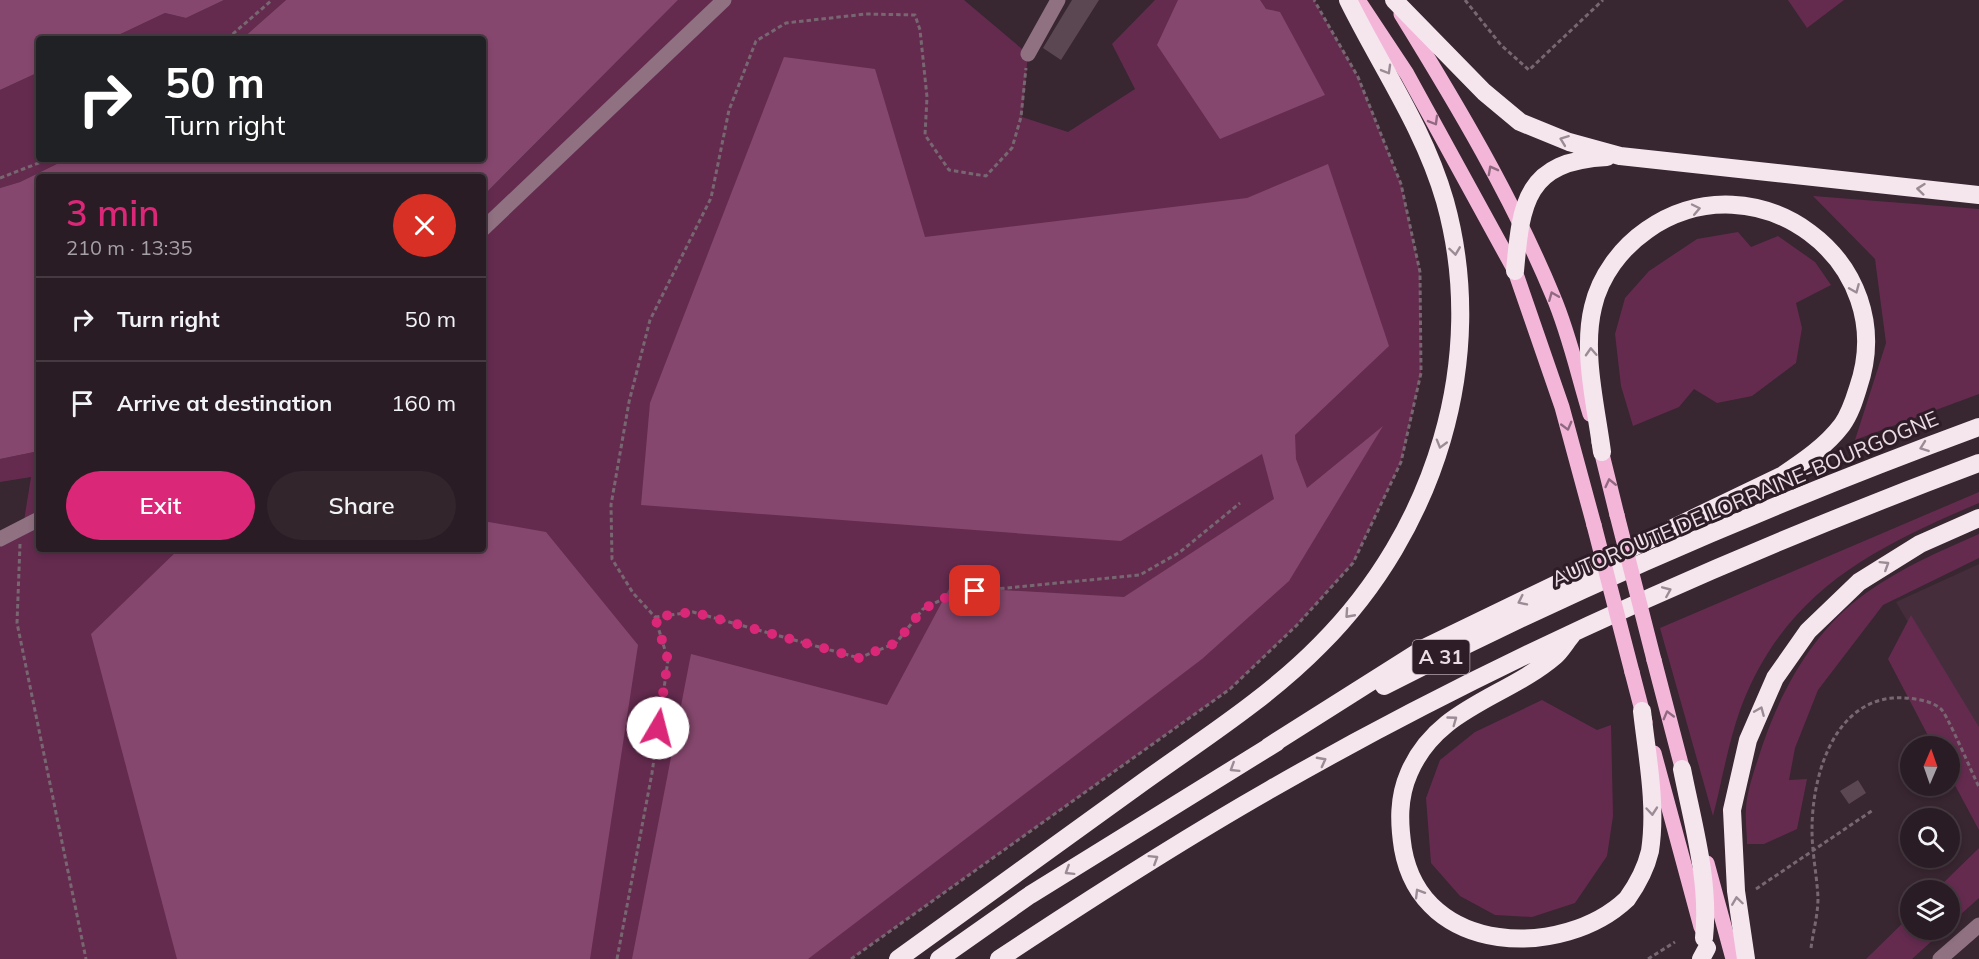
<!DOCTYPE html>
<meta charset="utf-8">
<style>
:root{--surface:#2a1c24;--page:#32252c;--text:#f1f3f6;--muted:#a5a1a6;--line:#463a41;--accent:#db2777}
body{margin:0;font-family:Mulish,sans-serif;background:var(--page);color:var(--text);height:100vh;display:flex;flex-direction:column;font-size:22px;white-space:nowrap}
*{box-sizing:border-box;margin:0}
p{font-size:20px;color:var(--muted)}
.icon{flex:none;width:33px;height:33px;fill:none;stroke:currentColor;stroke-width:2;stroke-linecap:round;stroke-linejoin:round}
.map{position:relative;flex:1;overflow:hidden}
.side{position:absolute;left:36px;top:174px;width:450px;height:378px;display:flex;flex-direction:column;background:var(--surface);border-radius:6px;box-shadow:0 3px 9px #0003,0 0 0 2px var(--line)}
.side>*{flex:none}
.guide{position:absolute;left:36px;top:36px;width:450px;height:126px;border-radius:6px;box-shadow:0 3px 9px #0003,0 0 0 2px var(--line);background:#202124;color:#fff;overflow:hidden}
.needle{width:39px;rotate:2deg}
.tools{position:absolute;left:1900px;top:736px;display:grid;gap:12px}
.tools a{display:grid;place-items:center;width:60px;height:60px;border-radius:50%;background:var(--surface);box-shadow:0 3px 9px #0003,0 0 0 2px var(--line);font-size:30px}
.pin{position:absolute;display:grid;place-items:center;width:51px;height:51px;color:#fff;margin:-26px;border-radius:12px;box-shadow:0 3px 9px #0006}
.me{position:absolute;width:66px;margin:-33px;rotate:8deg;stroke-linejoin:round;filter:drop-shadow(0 0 4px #0008)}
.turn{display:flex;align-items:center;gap:21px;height:126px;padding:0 30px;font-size:27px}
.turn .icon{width:78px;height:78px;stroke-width:2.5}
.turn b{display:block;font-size:42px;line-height:51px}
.round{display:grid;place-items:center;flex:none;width:63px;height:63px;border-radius:32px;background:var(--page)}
.headline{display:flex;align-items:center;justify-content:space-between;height:102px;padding:0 30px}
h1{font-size:36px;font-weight:600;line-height:45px;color:var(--accent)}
.cta{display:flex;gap:12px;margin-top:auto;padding:12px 30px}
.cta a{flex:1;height:69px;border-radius:36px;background:var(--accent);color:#fff;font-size:24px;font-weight:600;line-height:69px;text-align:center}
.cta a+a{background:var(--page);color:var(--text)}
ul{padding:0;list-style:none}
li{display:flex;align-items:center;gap:18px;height:84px;padding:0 30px;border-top:2px solid var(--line)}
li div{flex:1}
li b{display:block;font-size:22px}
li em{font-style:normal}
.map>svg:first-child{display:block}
</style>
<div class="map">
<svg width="1979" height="959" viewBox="0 0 1979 959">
<rect width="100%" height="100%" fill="#382630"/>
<!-- built -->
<path fill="#452d3b" d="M1979,564V742L1896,602Z"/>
<!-- green -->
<path fill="#642b4f" d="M224,0H286L242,39H110L165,13L186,18Z
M678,0H964L1028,54L1022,117L1068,132L1135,89L1112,44L1155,0H1314L1358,77L1401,184L1420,272L1421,373L1401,462L1353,563L1297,625L1230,689L851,959H0V540L23,527L31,477L0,482V459L39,451V549H483V196Z
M1788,0H1844L1807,28Z
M39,72V159H67L20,182L0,188V90Z
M1813,196L1979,209V394L1855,440L1886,343L1875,259Z
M1738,232L1751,247L1778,236L1815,262L1831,285L1796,303L1802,328L1796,363L1752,396L1717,403L1694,389L1679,407L1633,426L1621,386L1615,334L1625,298L1649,271L1697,239Z
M1979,492V503C1871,549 1784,592 1740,710C1728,744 1722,781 1713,816L1660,628Z
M1979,534V558L1883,605L1818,690L1795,748L1789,780L1807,779L1797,829L1764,844H1747C1747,832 1745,820 1746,808C1747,792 1753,774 1758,759C1777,697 1811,632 1866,593C1901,568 1940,551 1979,534Z
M1911,615L1979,727V830L1950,776V747H1934L1888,659Z
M1542,700L1597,730L1611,725L1613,816L1607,856L1575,903L1532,917L1495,915L1460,896L1431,863L1426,798L1440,760L1475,732Z
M1979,848V898L1950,924V891H1935Z
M1911,915V930H1944L1912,959H1866Z"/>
<!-- water -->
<path fill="#86476e" d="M0,0H224L186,18L165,13L110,39H39V72L0,90Z
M286,0H678L483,196V177H39V451L0,459V188L20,182L67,159H483V39H242Z
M1178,0H1260L1266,9L1280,12L1325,95L1220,139L1157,45Z
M784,57L875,69L925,237L1247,198L1328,164L1389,346L1295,435L1296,459L1307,488L1383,426L1289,581L1202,659L808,959H632L691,654L887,705L950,587L1124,597L1274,499L1262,454L1121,541L641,505L650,403Z
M483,521L546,532L638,645L590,959H177L91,634L179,549H483Z"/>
<!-- building -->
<path fill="#5b4752" d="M1072,0H1099L1061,60L1043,48Z
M1858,780L1866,793L1849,804L1840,791Z"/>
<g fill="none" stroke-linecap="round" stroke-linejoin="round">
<!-- path -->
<path stroke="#776770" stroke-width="3" stroke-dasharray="4.5 3" stroke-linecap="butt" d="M1465,0L1501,45L1529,70L1603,0
M227,39L272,0
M0,178L49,159
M20,544L17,623L86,959
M655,617L693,612L859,658L896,643L923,609L955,593L1140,575L1180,552L1240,503
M1756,889L1873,810
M1811,948C1813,932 1818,915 1818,898C1817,876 1812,853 1812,830C1812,778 1832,704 1892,698C1906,697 1930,699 1941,709C1948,716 1972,773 1979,787
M617,959L652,773L668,660L655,617L633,593L612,559L611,505L629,402L650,320L711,198L729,110L756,41L786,23L866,14L915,15L920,30L927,97L925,135L949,170L986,176L1012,148L1021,117L1026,68
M851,959L1230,689L1297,625L1353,563L1401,462L1421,373L1420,272L1401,184L1358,77L1314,0
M1648,959L1675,942"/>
<!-- minor -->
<path stroke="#8f7182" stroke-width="15" d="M1028,54L1058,0
M483,229L724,0
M0,539L39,519
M1940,959L1979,925"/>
<!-- major -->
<path stroke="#f3b6d9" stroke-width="15" d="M1358,0L1407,74L1515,271L1562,407L1594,525
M1401,14C1457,105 1512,197 1553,296C1569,333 1578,375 1590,414
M1599,442L1617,515
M1654,660L1685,779
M1632,672L1645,722
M1654,753L1701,927
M1707,863L1733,959"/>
<!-- highway -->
<path stroke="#f5e6ee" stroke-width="18" d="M1394,0L1484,92L1520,122L1569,142L1620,156L1979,195
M1515,271C1521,202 1526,161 1607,157
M1572,635C1566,642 1561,651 1555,656C1506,698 1437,707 1409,773C1398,798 1399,823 1403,849C1422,957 1564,959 1627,899C1637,885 1646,868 1650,851C1657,805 1647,756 1642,711
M1384,686C1577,587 1776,502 1979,427
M1268,747L1426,647L1783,475C1804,461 1826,446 1842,425C1850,414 1854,401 1858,388C1902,261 1756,154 1647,230C1621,248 1600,276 1593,307C1582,352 1596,406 1602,452
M1682,769C1693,825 1710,881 1704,938
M898,959C978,901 1059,843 1139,785C1200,741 1267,699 1320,645C1435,530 1489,359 1445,201C1424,128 1381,67 1348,0
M939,959L1030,895L1277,742
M999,959C1088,900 1178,842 1271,789C1496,660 1736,554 1979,463
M1701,959L1707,948
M1746,959L1736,891L1732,810L1748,740L1775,678L1808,631L1859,582L1920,544L1979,518"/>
<!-- major-bridge -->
<path stroke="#f3b6d9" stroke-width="15" d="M1617,515L1654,660
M1594,525L1632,672"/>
</g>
<!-- one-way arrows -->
<defs><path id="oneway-chevron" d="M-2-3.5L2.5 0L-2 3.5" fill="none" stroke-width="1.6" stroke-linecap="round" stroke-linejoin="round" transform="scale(1.5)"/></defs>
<g stroke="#9b8b94">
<use href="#oneway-chevron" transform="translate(1387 70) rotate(60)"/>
<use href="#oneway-chevron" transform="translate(1564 140) rotate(-159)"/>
<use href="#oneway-chevron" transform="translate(1921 189) rotate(-174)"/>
<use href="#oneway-chevron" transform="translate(1696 209) rotate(-12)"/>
<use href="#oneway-chevron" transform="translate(1455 251) rotate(82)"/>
<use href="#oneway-chevron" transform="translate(1855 289) rotate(67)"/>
<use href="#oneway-chevron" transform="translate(1591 352) rotate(-93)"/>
<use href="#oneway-chevron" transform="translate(1441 444) rotate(106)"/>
<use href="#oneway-chevron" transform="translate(1924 447) rotate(160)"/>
<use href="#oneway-chevron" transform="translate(1885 565) rotate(-32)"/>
<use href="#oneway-chevron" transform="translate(1667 591) rotate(-23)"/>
<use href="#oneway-chevron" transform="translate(1522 601) rotate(154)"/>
<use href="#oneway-chevron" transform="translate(1349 614) rotate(132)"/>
<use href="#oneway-chevron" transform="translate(1760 711) rotate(-67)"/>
<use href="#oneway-chevron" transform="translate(1453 720) rotate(-36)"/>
<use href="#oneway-chevron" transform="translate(1322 761) rotate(-28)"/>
<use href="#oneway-chevron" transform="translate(1234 768) rotate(148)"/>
<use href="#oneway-chevron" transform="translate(1652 811) rotate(85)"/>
<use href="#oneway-chevron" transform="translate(1154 859) rotate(-32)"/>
<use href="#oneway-chevron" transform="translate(1069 871) rotate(148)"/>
<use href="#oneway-chevron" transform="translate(1419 893) rotate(-121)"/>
<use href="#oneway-chevron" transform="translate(1737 901) rotate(-98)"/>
</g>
<g stroke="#906980">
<use href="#oneway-chevron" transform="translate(1434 121) rotate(60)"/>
<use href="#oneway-chevron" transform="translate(1492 170) rotate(-118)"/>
<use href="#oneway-chevron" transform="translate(1553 296) rotate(-112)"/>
<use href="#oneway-chevron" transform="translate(1567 426) rotate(75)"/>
<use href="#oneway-chevron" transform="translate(1610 483) rotate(-103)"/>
<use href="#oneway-chevron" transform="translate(1668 715) rotate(-105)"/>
</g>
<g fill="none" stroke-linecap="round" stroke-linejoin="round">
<!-- route -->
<path stroke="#db2777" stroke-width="10" stroke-dasharray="0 18" d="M658,728L668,660L655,617L693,612L859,658L896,643L923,609L955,593L975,591"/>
</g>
<g text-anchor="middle" stroke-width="6" stroke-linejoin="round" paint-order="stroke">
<!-- shield labels -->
<rect fill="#2e1c26" stroke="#b1a2aa" stroke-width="1.5" x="1412.5" y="640" width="57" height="34" rx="4.5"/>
<g font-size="20" font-weight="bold" fill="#e9dce3">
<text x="1441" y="664">A 31</text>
</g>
<!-- street labels -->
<g font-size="21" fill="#e9dce3" stroke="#2e1c26">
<text transform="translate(1745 499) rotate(-23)" y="7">AUTOROUTE DE LORRAINE-BOURGOGNE</text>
</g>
</g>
</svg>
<div class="tools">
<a><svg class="needle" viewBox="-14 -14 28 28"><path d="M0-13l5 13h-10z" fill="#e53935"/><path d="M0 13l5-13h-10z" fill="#a5a1a6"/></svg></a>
<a><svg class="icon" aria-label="search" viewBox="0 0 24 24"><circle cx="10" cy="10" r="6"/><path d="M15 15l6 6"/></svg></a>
<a><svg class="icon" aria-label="layers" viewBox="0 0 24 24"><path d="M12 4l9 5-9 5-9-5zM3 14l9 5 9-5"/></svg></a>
</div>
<div class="pin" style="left:975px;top:591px;background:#d93025"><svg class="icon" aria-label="arrive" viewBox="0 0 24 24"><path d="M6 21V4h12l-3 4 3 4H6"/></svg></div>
<svg class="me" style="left:658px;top:728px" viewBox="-20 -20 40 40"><circle r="19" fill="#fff"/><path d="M0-13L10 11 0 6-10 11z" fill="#db2777"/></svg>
<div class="guide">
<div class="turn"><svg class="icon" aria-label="right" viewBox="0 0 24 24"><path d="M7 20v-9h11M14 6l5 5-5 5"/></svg><div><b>50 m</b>Turn right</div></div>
</div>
<section class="side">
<div class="headline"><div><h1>3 min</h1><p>210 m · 13:35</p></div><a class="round" style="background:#d93025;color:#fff"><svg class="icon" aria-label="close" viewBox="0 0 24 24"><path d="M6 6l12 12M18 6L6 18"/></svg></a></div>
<ul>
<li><svg class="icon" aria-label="right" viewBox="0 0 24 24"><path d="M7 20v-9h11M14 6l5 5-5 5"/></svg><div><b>Turn right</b></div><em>50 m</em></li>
<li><svg class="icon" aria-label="arrive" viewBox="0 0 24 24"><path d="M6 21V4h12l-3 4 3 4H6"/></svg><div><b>Arrive at destination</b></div><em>160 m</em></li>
</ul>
<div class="cta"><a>Exit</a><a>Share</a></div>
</section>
</div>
